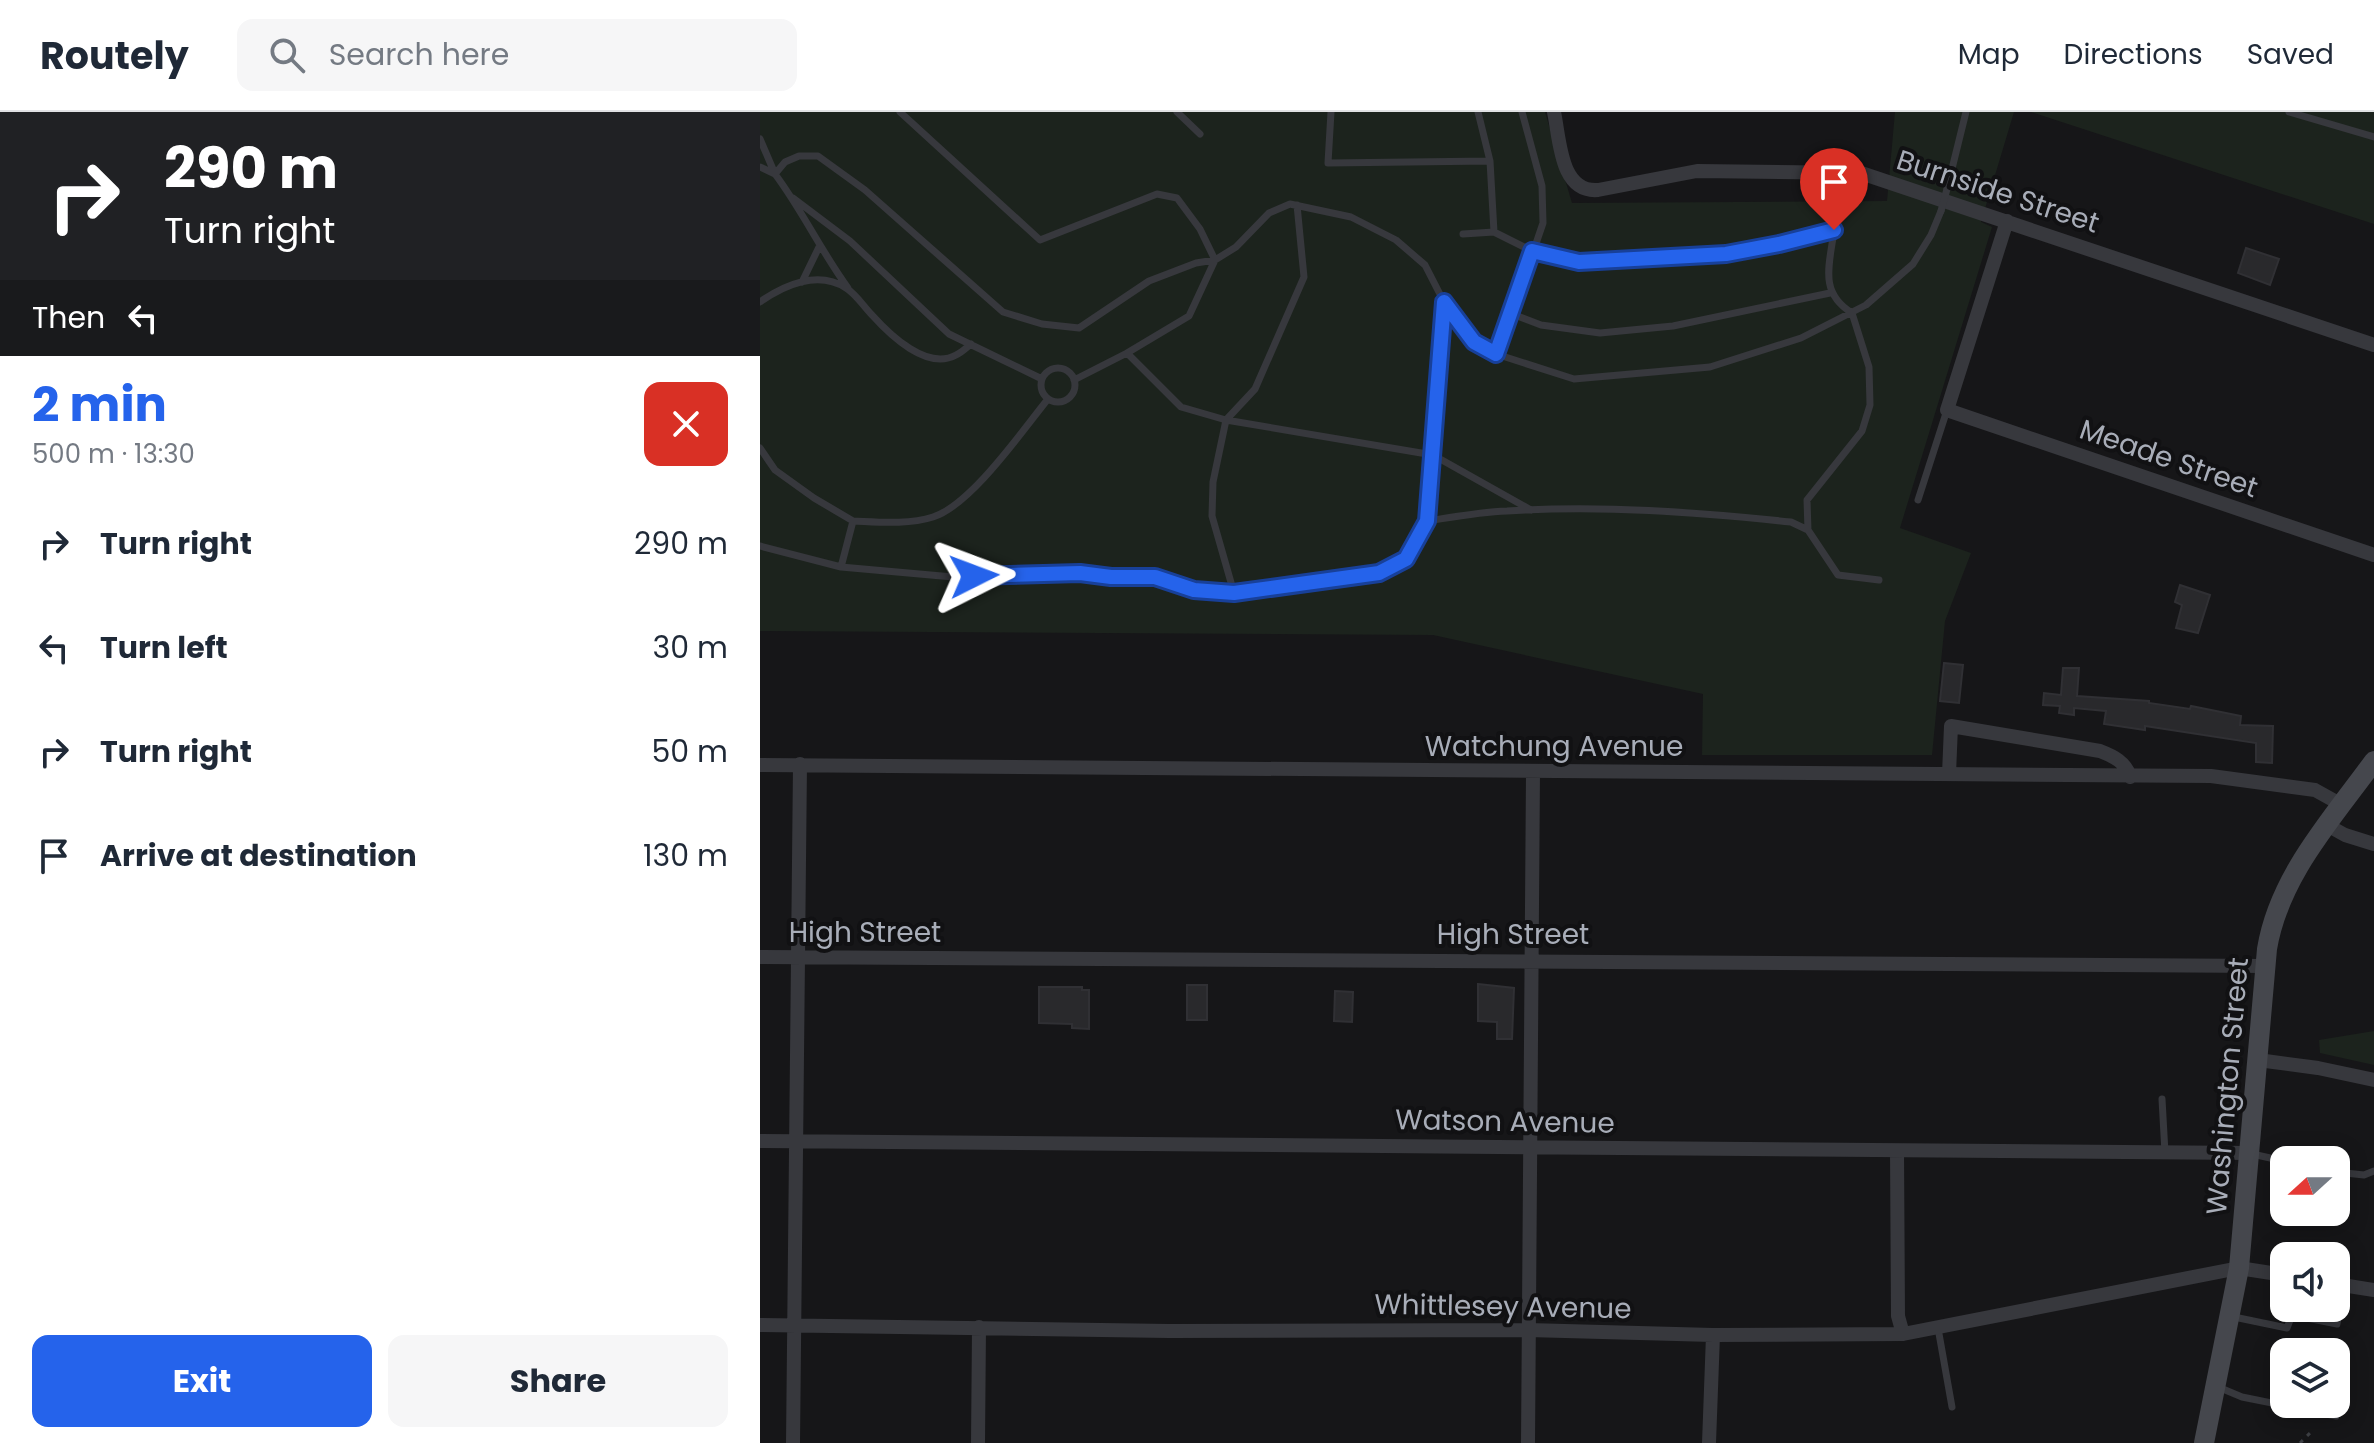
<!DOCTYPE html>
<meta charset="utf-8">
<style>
:root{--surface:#fff;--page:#f6f6f7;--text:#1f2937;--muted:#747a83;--line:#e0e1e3;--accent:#2563eb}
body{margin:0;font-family:Poppins,sans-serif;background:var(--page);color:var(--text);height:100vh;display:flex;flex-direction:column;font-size:30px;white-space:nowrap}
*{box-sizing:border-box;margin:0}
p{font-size:26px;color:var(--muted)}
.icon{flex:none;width:44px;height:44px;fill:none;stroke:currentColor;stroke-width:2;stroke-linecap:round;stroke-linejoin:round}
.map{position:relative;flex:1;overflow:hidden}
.panel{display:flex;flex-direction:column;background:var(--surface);width:760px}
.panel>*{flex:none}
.hud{background:#202124;color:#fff;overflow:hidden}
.needle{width:52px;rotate:249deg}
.fabs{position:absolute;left:1510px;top:1034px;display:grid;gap:16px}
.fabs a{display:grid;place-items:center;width:80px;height:80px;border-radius:16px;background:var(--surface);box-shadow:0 4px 20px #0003;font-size:40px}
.pin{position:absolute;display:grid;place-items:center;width:68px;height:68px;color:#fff;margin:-82px -34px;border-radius:50% 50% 50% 0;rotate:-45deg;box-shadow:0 0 8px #0007}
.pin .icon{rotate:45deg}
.me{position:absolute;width:88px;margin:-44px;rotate:87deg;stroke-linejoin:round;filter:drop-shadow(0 0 6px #0008)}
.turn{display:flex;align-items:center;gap:28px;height:168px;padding:0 32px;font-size:36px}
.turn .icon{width:104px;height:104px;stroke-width:2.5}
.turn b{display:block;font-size:56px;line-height:68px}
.then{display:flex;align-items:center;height:76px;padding:0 32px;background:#0003;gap:16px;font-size:30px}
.round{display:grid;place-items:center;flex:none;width:84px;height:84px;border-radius:16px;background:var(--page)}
.head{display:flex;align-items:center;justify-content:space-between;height:136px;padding:0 32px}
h1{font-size:48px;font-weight:700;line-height:60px;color:var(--accent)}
.primary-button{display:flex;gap:16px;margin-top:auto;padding:16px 32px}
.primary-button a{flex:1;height:92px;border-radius:16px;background:var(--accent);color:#fff;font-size:32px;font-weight:700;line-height:92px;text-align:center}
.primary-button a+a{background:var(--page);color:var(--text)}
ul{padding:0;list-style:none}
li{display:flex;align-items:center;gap:24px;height:104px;padding:0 32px}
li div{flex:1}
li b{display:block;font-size:30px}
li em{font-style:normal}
header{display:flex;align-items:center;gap:48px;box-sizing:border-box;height:112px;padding:0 40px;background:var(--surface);border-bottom:2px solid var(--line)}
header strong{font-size:38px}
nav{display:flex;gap:44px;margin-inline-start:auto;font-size:28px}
.search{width:560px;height:72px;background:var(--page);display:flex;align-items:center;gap:20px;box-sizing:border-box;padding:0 28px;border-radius:16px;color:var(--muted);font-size:30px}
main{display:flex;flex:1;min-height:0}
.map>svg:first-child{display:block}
</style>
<header>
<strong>Routely</strong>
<div class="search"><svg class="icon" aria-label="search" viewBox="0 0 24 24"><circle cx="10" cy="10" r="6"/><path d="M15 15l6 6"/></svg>Search here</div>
<nav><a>Map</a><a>Directions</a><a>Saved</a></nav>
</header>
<main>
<section class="panel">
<div class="hud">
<div class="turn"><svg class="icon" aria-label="right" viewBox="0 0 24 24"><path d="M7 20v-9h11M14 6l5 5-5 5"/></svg><div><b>290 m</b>Turn right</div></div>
<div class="then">Then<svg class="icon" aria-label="left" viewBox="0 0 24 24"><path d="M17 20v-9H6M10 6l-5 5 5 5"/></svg></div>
</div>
<div class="head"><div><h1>2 min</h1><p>500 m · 13:30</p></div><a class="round" style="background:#d93025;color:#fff"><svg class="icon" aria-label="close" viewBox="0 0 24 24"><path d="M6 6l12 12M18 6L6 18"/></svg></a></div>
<ul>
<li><svg class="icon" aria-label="right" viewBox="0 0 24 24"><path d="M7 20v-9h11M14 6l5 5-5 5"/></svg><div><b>Turn right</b></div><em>290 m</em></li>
<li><svg class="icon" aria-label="left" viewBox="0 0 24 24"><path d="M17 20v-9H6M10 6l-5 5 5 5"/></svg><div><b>Turn left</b></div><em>30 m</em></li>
<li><svg class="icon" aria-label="right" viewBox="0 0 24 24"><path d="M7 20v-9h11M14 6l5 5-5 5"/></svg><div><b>Turn right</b></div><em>50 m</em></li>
<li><svg class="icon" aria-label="arrive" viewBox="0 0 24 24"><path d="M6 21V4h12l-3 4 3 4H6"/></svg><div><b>Arrive at destination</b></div><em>130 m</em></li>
</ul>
<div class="primary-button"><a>Exit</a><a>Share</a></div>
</section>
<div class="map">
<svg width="1614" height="1331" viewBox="0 0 1614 1331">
<rect width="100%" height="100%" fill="#161618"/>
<!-- green -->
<path fill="#1c231d" d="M0,0H785L812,91L1127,89L1135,0H1254L1221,110L1232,115L1140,416L1211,441L1185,509L1172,643H942L943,582L673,523L0,519Z
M1271,0H1614V112Z
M1614,919V953L1560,941L1559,928Z"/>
<!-- building -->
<path fill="#29292c" stroke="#303034" stroke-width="2" d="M1486,136L1519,147L1510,173L1478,161Z
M1420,473L1450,483L1438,521L1416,516L1422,493L1415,490Z
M1184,551L1203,553L1199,591L1180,589Z
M1303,556H1319L1317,584L1389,589V591L1430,597L1431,594L1481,604L1480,613L1513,614L1512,651L1496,650V631L1385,614V618L1344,612L1346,599L1314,596V603L1299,601L1300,594L1283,593L1284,581L1301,583Z
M718,872L754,876L752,927H737V910L718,909Z
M427,873H447V908H427Z
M279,875H322V878H329V917L312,916V912L279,911Z
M575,879L593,880L592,910L574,909Z"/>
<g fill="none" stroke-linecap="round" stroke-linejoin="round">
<!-- path -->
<path stroke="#3d3f44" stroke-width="3" stroke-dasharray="4 6" stroke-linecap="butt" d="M1540,1331L1551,1320"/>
<!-- service -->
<path stroke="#37383d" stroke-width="7" d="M140,0L280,128L397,82L417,86L440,117L455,148L429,204L367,241
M417,0L440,22
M571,0L568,51L730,49L734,120L772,139L819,150L966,142L1074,118C1070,152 1058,180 1092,201L1109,255L1110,293L1102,319L1047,388L1048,418
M718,0L730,49
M1529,0L1614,25
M0,27L15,62
M0,55L15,62
M1187,77L1206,0
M33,86L90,129L189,222L282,267
M703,122L734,120
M42,170L59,135
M88,176C61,139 42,98 15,62L25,50L39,44H58L105,78L243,200L282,212L319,216L389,169L436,151L455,148L476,135L509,101L530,92L591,105L636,128L665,153L684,190L673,343L771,398
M1070,181L913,214L840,221L781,213L752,202L736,242L814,267L950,255L1041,226L1106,193L1153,152L1171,123L1181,99
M0,190C24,173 58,158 86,176C96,182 104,195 112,203C130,223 167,259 196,243C201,241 206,236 211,232
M685,191L714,230L736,242
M752,202L783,111L782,74L762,0
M281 273a17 17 0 1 1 34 0a17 17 0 1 1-34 0Z
M314,268L367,241L421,295L466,308L495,277L544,165L537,93
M0,336L15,358L54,386L93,409L81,455L193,465L320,461L351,465H395L434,478L474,481L619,461L646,447L667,409L673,343L466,308L453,370L452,404L474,481
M1158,388L1187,298
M93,409C118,410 148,413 173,405C211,393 262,319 288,287
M667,409C693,405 720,400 747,399C842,393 936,400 1031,410L1048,418L1078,463L1119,468
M0,434L81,455
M1402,987L1405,1041
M1492,1042L1524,1049
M1576,1060L1604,1063L1614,1059
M1474,1205L1527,1216L1532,1203L1577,1212L1584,1173
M1178,1216L1192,1295
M1458,1275L1482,1285L1576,1304"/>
<!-- minor -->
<path stroke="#37383d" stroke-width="14" d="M794,0C800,28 800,81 838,78L937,59L1101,61L1614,233
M1247,109L1187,298L1614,443
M0,653L1451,664L1555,678L1582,693
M1189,662L1191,614L1340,639C1353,644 1366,650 1370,665
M1567,713L1585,723L1614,732
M0,845L1505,854
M1498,948L1558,956L1614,968
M0,1029L1490,1041
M1137,1039L1138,1204L1143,1222
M1576,1172L1614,1178
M0,1213L409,1219L768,1218L953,1223L1143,1222L1479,1156L1524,1163
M33,1331L40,652
M218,1331L219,1215
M768,1331L773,660
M949,1331L953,1223"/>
<!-- secondary -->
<path stroke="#45474d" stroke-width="20" d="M1444,1331L1479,1156L1507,837C1519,764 1572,707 1614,649"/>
<!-- service-bridge -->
<path stroke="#37383d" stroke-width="7" d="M1181,99L1187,77"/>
</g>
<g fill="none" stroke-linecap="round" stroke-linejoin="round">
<defs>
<path id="route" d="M214,464L320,461L351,465H395L434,478L474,481L619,461L646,447L667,409L684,190L714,230L736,242L772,139L819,150L966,142L1019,132L1074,118"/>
</defs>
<!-- route casing -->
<use href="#route" stroke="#184099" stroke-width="20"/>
<!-- route -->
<use href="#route" stroke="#2563eb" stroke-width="14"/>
</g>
<g text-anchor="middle" stroke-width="8" stroke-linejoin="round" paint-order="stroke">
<!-- street labels -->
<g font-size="28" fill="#a8adb8" stroke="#111113">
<text transform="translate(1238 79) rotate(18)" y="10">Burnside Street</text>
<text transform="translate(1409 346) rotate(19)" y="10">Meade Street</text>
<text x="794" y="644">Watchung Avenue</text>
<text x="105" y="830">High Street</text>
<text x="753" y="832">High Street</text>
<text transform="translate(1467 974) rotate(-85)" y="10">Washington Street</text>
<text transform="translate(745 1009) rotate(1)" y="10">Watson Avenue</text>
<text transform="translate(743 1194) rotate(1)" y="10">Whittlesey Avenue</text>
</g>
</g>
</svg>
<div class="fabs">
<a><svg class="needle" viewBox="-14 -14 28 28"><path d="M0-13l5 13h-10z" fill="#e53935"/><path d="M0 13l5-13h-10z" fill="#747a83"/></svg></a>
<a><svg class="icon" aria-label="sound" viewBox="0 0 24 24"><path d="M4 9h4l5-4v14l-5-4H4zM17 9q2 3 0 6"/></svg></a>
<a><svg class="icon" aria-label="layers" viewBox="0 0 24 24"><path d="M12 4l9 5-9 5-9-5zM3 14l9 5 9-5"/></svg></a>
</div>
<div class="pin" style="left:1074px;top:118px;background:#d93025"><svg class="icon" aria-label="arrive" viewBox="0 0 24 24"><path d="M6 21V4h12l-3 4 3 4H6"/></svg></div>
<svg class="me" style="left:214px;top:464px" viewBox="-20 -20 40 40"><path d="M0-17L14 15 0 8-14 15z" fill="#2563eb" stroke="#fff" stroke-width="4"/></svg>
</div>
</main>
